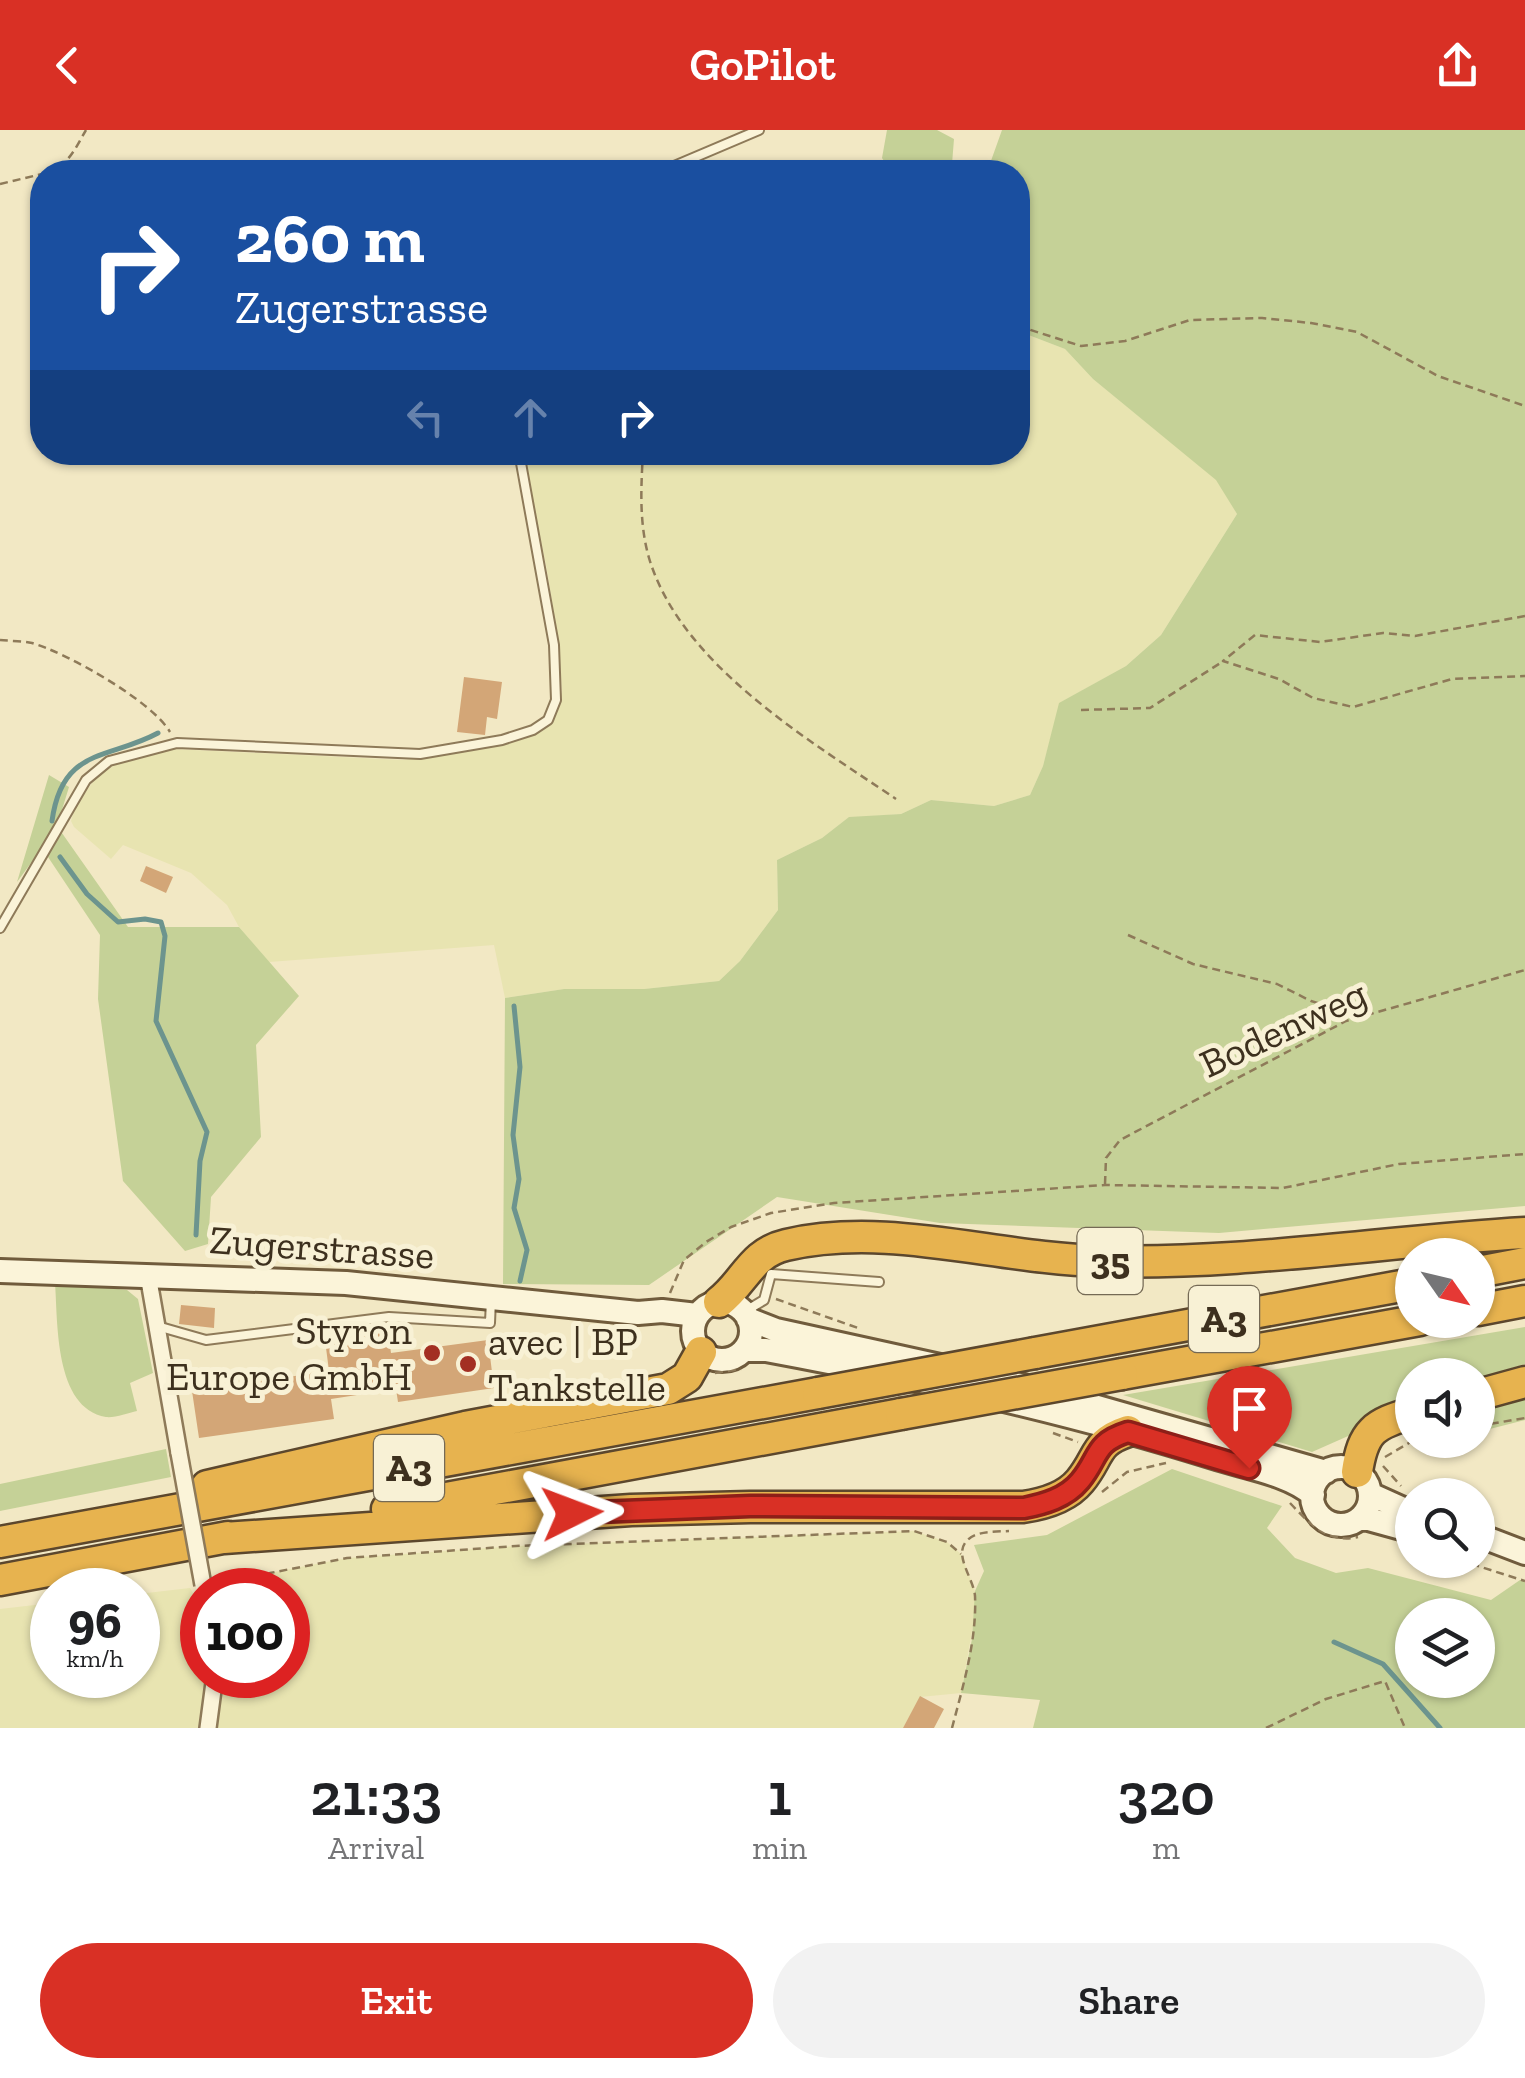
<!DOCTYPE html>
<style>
:root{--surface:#fff;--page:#f2f2f2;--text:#202124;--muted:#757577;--accent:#d93025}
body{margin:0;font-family:"Zilla Slab",serif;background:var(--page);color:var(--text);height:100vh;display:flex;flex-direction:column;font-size:38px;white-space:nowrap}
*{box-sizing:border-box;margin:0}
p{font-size:32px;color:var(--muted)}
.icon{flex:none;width:55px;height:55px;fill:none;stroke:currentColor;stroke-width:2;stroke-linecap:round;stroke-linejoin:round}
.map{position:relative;height:1598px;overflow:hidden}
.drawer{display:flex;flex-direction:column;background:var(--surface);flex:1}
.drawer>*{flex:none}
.guide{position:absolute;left:30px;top:30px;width:1000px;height:305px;border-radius:40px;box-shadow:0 2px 8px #0004;background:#1a4fa0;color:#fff;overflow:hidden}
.needle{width:65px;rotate:124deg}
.buttons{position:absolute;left:1395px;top:1108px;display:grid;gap:20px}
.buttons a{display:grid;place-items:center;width:100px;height:100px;border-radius:50%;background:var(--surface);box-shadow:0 2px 8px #0004;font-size:50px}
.speed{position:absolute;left:30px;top:1438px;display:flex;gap:20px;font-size:50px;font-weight:700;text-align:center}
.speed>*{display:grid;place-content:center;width:130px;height:130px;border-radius:50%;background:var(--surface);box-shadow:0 2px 8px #0004;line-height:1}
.speed small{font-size:25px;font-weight:400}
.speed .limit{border:15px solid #d22;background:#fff;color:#111}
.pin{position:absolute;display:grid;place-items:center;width:85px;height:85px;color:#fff;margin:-102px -42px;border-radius:50% 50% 50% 0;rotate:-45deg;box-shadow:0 0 10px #0007}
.pin .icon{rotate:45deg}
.me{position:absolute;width:110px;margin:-55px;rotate:87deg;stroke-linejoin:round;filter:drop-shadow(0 0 8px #0008)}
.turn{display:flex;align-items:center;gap:35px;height:210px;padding:0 40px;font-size:45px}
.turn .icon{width:130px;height:130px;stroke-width:2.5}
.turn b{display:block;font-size:70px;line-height:85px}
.lanes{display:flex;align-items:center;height:95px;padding:0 40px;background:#0003;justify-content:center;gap:50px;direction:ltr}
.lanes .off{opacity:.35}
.eta{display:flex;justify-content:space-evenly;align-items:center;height:170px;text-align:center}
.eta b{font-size:60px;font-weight:600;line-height:70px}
.action{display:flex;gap:20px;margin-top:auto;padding:20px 40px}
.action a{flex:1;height:115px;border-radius:60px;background:var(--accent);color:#fff;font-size:40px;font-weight:600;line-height:115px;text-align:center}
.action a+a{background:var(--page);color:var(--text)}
header{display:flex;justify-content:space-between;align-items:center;height:130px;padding:0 40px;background:var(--accent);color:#fff;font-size:45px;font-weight:600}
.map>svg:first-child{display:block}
</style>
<header><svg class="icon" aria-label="back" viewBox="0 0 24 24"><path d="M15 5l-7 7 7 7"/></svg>GoPilot<svg class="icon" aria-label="share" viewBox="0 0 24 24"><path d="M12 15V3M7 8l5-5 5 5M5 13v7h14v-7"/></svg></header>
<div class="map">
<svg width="1525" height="1598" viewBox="0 0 1525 1598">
<rect width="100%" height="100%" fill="#f2e8c4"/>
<!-- farmland -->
<path fill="#e8e4b1" d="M1018,201L1065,219L1093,249L1217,350L1237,384L1161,505L1126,536L1060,573L1043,636L1030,665L994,676L931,670L901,684L848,688L822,708L777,730L778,780L740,831L719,851L644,859H564L505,868L494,815L269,832L239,797L227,775L191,743L123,715L111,729L74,697L71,691L74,680L96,647L121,631L153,623L173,619L403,630L524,609L549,595L557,581L562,561L558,508L546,435L522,323L1018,322Z
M914,1401L947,1412L961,1424L975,1461V1485L961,1563L920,1567L903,1598H0V1479L52,1473V1545H138V1464L190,1458L202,1478V1545H288V1460H246L270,1443L347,1428L516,1416Z"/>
<!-- green -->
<path fill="#c5d197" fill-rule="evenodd" d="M887,0H937L954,9L952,34L930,42L890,40L882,28Z
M1002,0H1525V1076L1219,1103L940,1093L777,1067L649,1155L503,1154L505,868L564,859H644L719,851L740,831L778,780L777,730L822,708L849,687L901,684L931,670L994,676L1030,665L1043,636L1059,573L1126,536L1161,505L1237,384L1216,350L1093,249L1065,219L1018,201V42H987Z
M49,645L69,657L57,696L128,797H239L299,866L256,915L261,1007L211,1067L208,1114L185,1121L123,1051L98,869L100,805L42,718L17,752Z
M55,1153H98L100,1157L127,1160L138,1169L153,1243L130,1253L137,1281C128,1283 115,1288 106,1287C54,1278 58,1192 55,1153Z
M1525,1197V1234L1478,1248V1245H1412V1266L1385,1274L1355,1303L1312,1322L1123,1265Z
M1525,1264V1290L1478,1302V1277Z
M166,1319L171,1347L0,1381V1354Z
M1172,1339L1282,1376L1267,1398L1295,1428L1336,1443L1368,1438L1491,1470L1520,1450L1525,1451V1598H1033L1040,1570L961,1563L972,1509L975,1461L984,1441L974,1415L1047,1405ZM1412,1485H1478V1550H1412Z"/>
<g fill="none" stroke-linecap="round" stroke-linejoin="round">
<!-- stream -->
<path stroke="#6c948e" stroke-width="5" d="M52,691C62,617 108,630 158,603
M60,727L87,764L118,792L145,789L161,792L165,806L156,891L207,1002L200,1031L196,1105
M514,876L520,937L513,1005L519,1049L514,1078L527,1120L520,1151
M1334,1512L1383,1534L1440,1598"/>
</g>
<!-- building -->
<path fill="#d3a677" d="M464,547L502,552L497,589L487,587L485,605L457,602Z
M146,736L173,747L166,763L140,751Z
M181,1175L215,1178L214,1198L179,1194Z
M388,1201L391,1223L488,1210L494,1258L398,1272L396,1259L331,1269L334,1289L199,1308L192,1261L329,1241L325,1210Z
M920,1566L944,1579L934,1598H903Z"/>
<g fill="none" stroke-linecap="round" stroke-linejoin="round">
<defs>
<path id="service" d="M660,42L759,0
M0,798L86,650L109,631L177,613L420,624L502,610L533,600L548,590L556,570L554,515L519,322
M744,1182L764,1170L771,1144L879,1152
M157,1196L206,1210L389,1187L490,1193L491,1169"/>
<path id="minor" d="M148,1145L179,1323
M208,1598L215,1545"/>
<path id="secondary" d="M0,1141L346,1153L638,1183L662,1181L697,1185
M693 1201a29 29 0 1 1 58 0a29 29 0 1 1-58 0Z
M748,1189L776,1200L999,1249L1326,1342
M744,1220H766C917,1248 1066,1281 1213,1327C1243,1337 1288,1343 1313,1365
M1312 1366a29 29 0 1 1 58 0a29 29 0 1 1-58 0Z
M1370,1364L1412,1383
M1361,1387L1412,1401
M1478,1405L1525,1423"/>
<path id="motorway" d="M1478,1142L1525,1133
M719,1172C745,1152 751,1123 786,1115C890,1091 997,1129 1102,1131C1243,1135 1384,1111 1525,1103
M1478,1180L1525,1171
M1035,1223L1412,1154
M1122,1244L1420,1190
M1478,1265L1525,1252
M1357,1342C1363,1301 1374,1294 1412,1283
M207,1356L465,1297L668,1259L687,1247L701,1222
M387,1379L901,1284
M224,1408L631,1380L750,1377H1023C1044,1374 1066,1368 1080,1351C1100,1327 1094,1312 1128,1301
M0,1412L818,1263
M0,1450L228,1407"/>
</defs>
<!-- service casing -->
<use href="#service" stroke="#8e7a59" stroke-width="12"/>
<!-- minor casing -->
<use href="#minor" stroke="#8e7a59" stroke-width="20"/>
<!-- secondary casing -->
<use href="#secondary" stroke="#705b3c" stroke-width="28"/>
<!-- motorway casing -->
<use href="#motorway" stroke="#5c472d" stroke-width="35"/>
<!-- path -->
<path stroke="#8e7a59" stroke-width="2.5" stroke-dasharray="8 5" stroke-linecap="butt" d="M47,42C68,37 76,17 86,0
M0,54L42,44
M1018,196L1081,216L1125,211L1190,190L1262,188L1311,193L1357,202L1438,246L1525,276
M643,322C641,358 639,393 649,428C681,535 809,610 896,669
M1525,486L1415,506L1383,503L1320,512L1255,505L1223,531L1279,549L1313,568L1353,577L1452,549L1525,546
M0,510C10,511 22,511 32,513C67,523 152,571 170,602
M1081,580L1150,578L1222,532
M1128,805L1193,834L1277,854L1311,871L1331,877L1345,890
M1105,1054L1106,1028L1120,1010L1346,891L1525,840
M670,1163L684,1130L706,1112L731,1097L771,1083L834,1073L1105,1055L1283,1058L1399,1034L1525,1024
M776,1169L858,1198
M715,1243L741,1239
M1478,1296L1525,1288
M1053,1303L1078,1312
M1385,1327L1414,1310
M1383,1336L1401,1356
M1102,1362L1127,1342L1166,1333
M1290,1373C1309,1393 1328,1414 1358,1407
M1459,1430L1525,1451
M246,1460L270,1443L347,1428L516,1416L914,1401L947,1412L961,1424
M952,1598C963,1556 977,1510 975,1466C974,1450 955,1427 965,1413C974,1400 995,1402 1009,1401
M1266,1598L1326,1569L1385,1551L1405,1598"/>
<!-- service -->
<use href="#service" stroke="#fbf4d9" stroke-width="8"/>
<!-- minor -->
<use href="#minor" stroke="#fbf4d9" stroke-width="15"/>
<!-- secondary -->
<use href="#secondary" stroke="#fbf4d9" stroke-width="22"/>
<!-- motorway -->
<use href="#motorway" stroke="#e7b34f" stroke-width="30"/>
<defs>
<path id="minor-bridge" d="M179,1323L203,1455"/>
<path id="motorway-bridge" d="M818,1263L1035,1223
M901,1284L1122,1244"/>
</defs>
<!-- minor-bridge casing -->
<use href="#minor-bridge" stroke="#8e7a59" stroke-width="20" stroke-linecap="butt"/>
<!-- motorway-bridge casing -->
<use href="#motorway-bridge" stroke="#5c472d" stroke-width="35" stroke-linecap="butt"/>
<!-- minor-bridge -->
<use href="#minor-bridge" stroke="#fbf4d9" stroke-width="15"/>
<!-- motorway-bridge -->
<use href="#motorway-bridge" stroke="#e7b34f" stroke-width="30"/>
</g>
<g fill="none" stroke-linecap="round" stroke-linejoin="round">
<defs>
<path id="route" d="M572,1383L750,1376L1024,1378C1044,1374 1066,1368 1080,1351C1100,1327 1093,1313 1128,1302L1249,1338"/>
</defs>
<!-- route casing -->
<use href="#route" stroke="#8d1f18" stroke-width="25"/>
<!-- route -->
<use href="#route" stroke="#d93025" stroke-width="18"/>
</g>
<!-- markers -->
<g fill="#a32f23" stroke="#f8f1d5" stroke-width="4">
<circle cx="432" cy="1223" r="10"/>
<circle cx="468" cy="1234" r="10"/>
</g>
<g text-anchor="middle" stroke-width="10" stroke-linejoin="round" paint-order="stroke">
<!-- shield labels -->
<g fill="#f8f1d5" stroke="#756a55" stroke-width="2.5">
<rect x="1077.5" y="1098" width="65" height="66" rx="8"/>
<rect x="1189" y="1156" width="70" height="66" rx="8"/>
<rect x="374" y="1305" width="70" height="66" rx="8"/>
</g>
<g font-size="38" font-weight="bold" fill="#3d301e">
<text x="1110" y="1144">35</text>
<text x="1224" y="1202">A3</text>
<text x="409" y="1351">A3</text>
</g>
<!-- street labels -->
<g font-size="40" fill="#3d301e" stroke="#f8f1d5">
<text transform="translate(1283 898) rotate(-25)" y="14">Bodenweg</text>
<text transform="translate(322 1117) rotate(4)" y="14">Zugerstrasse</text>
</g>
<!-- poi labels -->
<g font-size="40" fill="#3d301e" stroke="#f8f1d5" text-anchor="end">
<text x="412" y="1214">Styron<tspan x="412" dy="46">Europe GmbH</tspan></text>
<text x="488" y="1225" text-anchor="start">avec | BP<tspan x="488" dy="46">Tankstelle</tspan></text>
</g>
</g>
</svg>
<div class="buttons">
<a><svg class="needle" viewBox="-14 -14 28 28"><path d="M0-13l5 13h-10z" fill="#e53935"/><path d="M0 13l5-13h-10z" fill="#757577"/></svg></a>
<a><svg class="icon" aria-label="sound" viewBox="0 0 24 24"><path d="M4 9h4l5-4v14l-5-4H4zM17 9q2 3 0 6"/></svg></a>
<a><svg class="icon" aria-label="search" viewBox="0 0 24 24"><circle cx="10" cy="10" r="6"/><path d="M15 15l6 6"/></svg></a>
<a><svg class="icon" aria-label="layers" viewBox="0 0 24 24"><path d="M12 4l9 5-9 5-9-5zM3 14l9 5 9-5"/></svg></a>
</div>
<div class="speed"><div>96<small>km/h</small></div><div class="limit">100</div></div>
<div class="pin" style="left:1249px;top:1338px;background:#d93025"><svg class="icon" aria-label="arrive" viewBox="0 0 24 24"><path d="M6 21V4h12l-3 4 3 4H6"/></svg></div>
<svg class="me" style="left:572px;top:1383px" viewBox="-20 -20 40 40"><path d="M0-17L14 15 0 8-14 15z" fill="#d93025" stroke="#fff" stroke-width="4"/></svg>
<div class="guide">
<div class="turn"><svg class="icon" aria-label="right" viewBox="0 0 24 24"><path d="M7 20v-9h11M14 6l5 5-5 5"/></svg><div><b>260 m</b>Zugerstrasse</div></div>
<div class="lanes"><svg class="icon off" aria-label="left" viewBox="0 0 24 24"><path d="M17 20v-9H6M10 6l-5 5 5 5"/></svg><svg class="icon off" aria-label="ahead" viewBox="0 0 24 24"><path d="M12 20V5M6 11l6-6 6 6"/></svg><svg class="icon" aria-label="right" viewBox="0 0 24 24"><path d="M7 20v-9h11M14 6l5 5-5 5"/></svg></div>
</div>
</div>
<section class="drawer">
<div class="eta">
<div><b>21:33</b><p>Arrival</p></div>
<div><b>1</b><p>min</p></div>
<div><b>320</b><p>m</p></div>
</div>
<div class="action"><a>Exit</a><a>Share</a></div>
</section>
